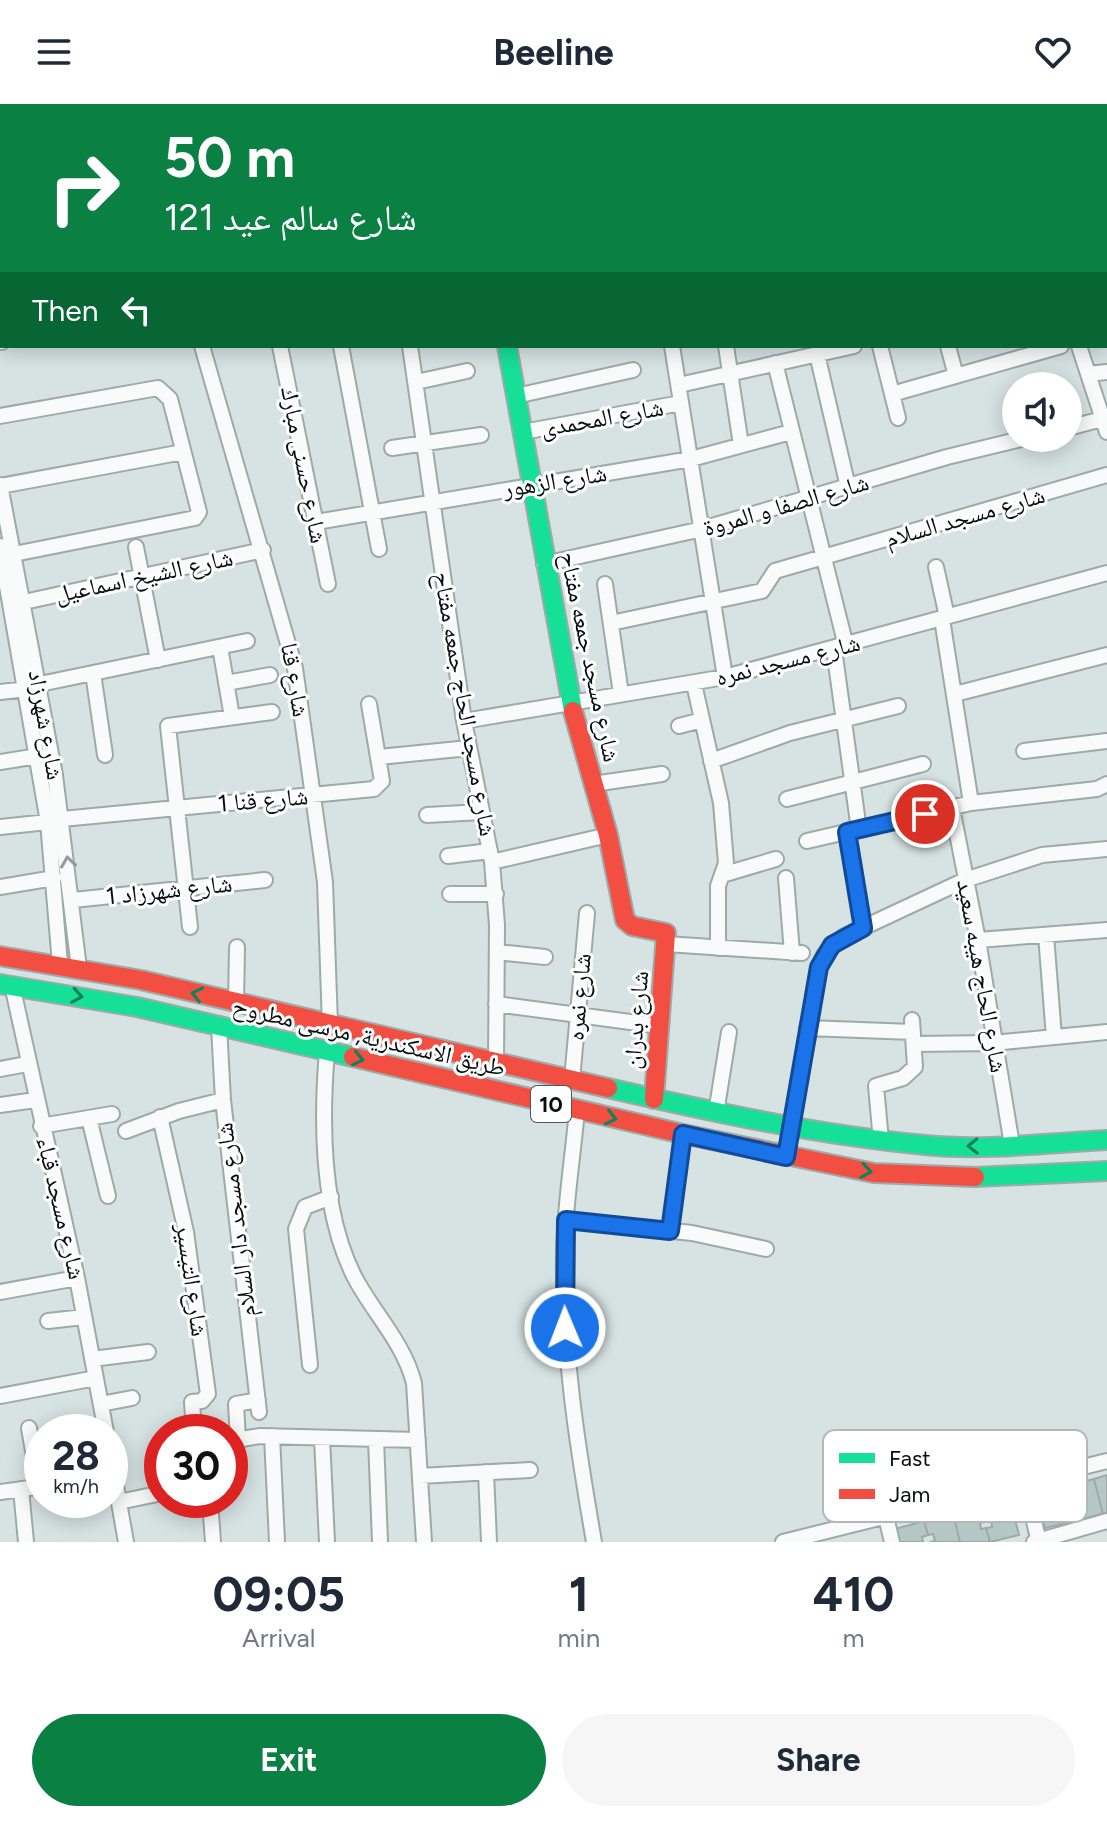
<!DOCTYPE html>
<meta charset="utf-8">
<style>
:root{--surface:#fff;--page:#f6f6f7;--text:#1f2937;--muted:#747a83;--accent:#0b8043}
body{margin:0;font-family:Figtree,"Noto Naskh Arabic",sans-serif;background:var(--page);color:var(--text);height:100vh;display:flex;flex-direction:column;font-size:30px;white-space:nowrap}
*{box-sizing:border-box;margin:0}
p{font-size:26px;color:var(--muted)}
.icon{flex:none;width:44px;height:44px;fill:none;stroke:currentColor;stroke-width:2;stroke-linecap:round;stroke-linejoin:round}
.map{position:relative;height:1438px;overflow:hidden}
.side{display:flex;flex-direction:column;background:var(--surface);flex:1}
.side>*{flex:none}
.top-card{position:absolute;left:0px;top:0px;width:1108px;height:244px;box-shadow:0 4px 20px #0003;background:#0b8043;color:#fff;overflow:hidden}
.fabs{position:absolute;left:1002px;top:268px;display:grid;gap:16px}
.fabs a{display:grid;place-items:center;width:80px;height:80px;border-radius:50%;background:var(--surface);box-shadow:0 4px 20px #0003;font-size:40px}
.speed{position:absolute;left:24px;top:1310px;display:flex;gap:16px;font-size:40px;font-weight:700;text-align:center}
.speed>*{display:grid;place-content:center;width:104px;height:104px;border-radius:50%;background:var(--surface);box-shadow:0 4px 20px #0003;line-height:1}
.speed small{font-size:20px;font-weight:400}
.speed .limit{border:12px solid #d22;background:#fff;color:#111}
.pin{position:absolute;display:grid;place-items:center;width:68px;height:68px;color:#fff;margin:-34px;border:4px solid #fff;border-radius:50%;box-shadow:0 2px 8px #0007}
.me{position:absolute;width:88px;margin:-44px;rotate:359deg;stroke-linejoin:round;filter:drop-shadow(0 0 6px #0008)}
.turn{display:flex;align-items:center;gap:28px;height:168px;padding:0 32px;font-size:36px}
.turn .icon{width:104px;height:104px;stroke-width:2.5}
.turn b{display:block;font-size:56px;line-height:68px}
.then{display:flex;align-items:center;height:76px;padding:0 32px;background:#0003;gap:16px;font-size:30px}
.eta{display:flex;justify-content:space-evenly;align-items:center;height:136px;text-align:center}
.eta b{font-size:48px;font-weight:700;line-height:56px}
.button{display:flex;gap:16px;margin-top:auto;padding:16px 32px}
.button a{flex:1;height:92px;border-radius:48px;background:var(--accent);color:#fff;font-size:32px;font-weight:700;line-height:92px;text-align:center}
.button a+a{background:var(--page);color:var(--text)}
header{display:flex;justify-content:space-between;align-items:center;height:104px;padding:0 32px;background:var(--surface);font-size:36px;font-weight:700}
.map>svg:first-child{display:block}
</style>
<header><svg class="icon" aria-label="menu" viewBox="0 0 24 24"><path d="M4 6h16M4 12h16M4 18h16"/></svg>Beeline<svg class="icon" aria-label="heart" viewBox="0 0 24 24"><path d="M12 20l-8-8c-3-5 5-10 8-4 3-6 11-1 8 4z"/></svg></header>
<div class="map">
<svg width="1107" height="1438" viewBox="0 0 1107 1438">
<rect width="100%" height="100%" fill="#d6e3e2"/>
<!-- building -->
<path fill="#b3c8c6" stroke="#a0a9a8" stroke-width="2" d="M1107,1371V1409L1103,1410L1094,1375Z
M1094,1375L1103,1410L1073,1417L1069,1403L1076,1401L1074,1395L1069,1396L1066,1382Z
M1066,1382L1069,1396L1063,1397L1065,1404L1069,1403L1073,1417L1045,1424L1036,1389Z
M1010,1396L1019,1431L990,1438L986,1424L992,1423L991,1416L986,1417L982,1403Z
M982,1403L986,1417L980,1419L981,1425L986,1424L990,1438H960L953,1410Z
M953,1410L960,1438H930L935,1437L933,1430L928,1431L924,1417Z
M924,1417L928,1431L922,1433L923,1438H898L895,1425Z"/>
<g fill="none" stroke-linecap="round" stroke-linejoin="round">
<defs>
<path id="street" d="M95,0V2
M357,0L358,2
M452,0L453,2
M528,0L529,2
M565,0L566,2
M631,0V2
M687,0V2
M758,0V2
M936,0L937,2
M1008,0V2
M42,2L51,0
M216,2L225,0
M818,2L827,0
M1093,2L1101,0
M0,11L2,10
M1106,26L1107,31
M1106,69H1107
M0,94L2,93
M1106,137H1107
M0,168L2,167
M1106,184H1107
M0,238H2
M202,242L295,564L325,778L330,921
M280,242L328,480
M341,242L379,445
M410,242L464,617L492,758L497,821L496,959
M672,242L725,573
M726,242L741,341
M880,242L898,314
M948,242L956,272
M1079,242L1107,328
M817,250L848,383
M775,259L846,542
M1088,270L1107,268
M416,278L467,267
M679,281L854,242
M892,290L1061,242
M516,292L633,266
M0,312L158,284L170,295L199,408L195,414L14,450
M1068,324L1102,315
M523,328L681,299
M392,344L481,331
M0,381L55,671L79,864
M0,382L183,348
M316,418L691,355L791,328
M0,442L48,718L60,860
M136,443L158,556
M544,460L702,425L947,353L1025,334
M936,463L947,513
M605,480L621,590
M24,498L263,446
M942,515L971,699
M611,519L762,487L775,467L1107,371
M220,543L232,613
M834,545L859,726
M93,569L105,651
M226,579L270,571
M40,580L247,537
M694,580L721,699L726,759L718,782V844
M0,588L26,585
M955,590L1107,551
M464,617L725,573L1107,469
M679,622L702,616
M1024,647L1107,637
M379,653L469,644
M711,657L790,629L898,602
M0,658L38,652
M593,680L662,670
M787,695L923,660
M952,704L978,836L1012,1041
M427,711L482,708
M62,715L374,685L382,677L369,600
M0,723L48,718
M847,728L863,824
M807,737L971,699L1097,685L1107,680
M448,752L490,747
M492,758L608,731
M722,771L776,755
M786,774L792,849
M0,783L54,774
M450,790H496
M73,796L265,776
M190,823L168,622L272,608
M1046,831L1054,933
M978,836L1107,826
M666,840L802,849
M497,848L545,853
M12,881L77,1174L106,1328
M236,899L237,843
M496,900L660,922
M219,922L223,996L259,1308
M807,924L913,928
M914,940L993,939L1107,928
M327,947C321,1018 321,1106 354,1172C373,1209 403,1237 414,1279L424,1438
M0,965L27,960
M572,976L587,809
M0,1001L35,996
M577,1006C573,1052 565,1100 564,1146C562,1246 577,1340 594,1438
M716,1009L729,928
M160,1013L186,1128L208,1290L202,1297L192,1298L194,1328
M89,1014L108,1092
M41,1022L112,1010
M126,1027L179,1007L223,996
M881,1037L876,982L903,974L915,963L912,916
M786,1053L819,863L824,851L843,833L965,776L1042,751L1107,745
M566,1116L692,1129L766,1145
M670,1127L683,1030
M0,1188L77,1174
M48,1217L84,1213
M92,1255L148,1248
M310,1261L296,1125L305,1103L331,1093
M0,1292L96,1274
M101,1300L132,1294
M29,1324L39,1382
M272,1332L277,1438
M322,1334L327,1438
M376,1335L380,1438
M238,1337L236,1300L258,1296
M230,1341L242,1335L260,1332L418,1336
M110,1348L126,1438
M486,1368L489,1438
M420,1372L530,1366
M1025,1380L1039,1438
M21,1385L26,1438
M0,1388L30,1384
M210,1396L213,1438
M119,1398L162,1389
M886,1413L892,1438
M783,1438L1107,1357
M1034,1438L1107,1417"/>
<path id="fast" d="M507,242L573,607
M0,880L137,903L353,953
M608,984C712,1008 818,1031 925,1041C985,1047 1047,1039 1107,1036
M975,1073L1107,1067"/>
<path id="jam" d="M573,607L608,731L625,816L632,822L666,829L654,995
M0,852L141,876L608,984
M353,953L683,1030L874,1069L975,1073"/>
</defs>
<!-- street casing -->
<use href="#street" stroke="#9fa9a8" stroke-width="18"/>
<!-- fast casing -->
<use href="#fast" stroke="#9fa9a8" stroke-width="22"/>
<!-- jam casing -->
<use href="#jam" stroke="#9fa9a8" stroke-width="22"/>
<!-- street -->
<use href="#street" stroke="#f9fbfb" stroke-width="14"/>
<!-- fast -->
<use href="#fast" stroke="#16e098" stroke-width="18"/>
<!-- jam -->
<use href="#jam" stroke="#f24e42" stroke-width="18"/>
</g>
<!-- one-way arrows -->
<defs><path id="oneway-chevron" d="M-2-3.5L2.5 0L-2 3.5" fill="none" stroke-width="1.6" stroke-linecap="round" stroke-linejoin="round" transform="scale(2)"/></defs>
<use stroke="#989d9c" href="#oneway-chevron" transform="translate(68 758) rotate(-98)"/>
<g stroke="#0f825a">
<use href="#oneway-chevron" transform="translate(197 890) rotate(-167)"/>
<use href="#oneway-chevron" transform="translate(77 892) rotate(10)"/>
<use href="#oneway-chevron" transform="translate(358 955) rotate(13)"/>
<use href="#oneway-chevron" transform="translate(611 1014) rotate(13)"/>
<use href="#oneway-chevron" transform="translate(973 1042) rotate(179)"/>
<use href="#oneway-chevron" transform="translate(866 1067) rotate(9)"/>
</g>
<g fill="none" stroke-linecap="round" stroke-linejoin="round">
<defs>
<path id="route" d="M565,1224L566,1116L670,1127L683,1030L786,1053L819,863L832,841L863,824L847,728L925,710"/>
</defs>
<!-- route casing -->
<use href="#route" stroke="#114b97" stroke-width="20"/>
<!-- route -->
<use href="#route" stroke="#1a73e8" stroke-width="14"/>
</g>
<g text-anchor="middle" stroke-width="6" stroke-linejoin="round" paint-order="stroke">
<!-- shield labels -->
<rect fill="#fff" stroke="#515756" stroke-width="2" x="531" y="982" width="40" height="36" rx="6"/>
<g font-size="22" font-weight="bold" fill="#070f0e">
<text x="551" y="1008">10</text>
</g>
<!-- street labels -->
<g font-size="24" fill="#070f0e" stroke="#fff">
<text transform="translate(602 314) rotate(-10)" y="8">شارع المحمدى</text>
<text transform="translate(304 361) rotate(79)" y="8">شارع حسنى مبارك</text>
<text transform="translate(555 377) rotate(-9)" y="8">شارع الزهور</text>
<text transform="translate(786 401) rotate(-16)" y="8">شارع الصفا و المروة</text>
<text transform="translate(965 413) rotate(-16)" y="8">شارع مسجد السلام</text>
<text transform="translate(144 472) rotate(-12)" y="8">شارع الشيخ اسماعيل</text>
<text transform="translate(590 553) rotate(78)" y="8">شارع مسجد جمعه مفتاح</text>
<text transform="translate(788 556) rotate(-14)" y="8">شارع مسجد نمره</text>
<text transform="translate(295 576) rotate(80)" y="8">شارع قنا</text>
<text transform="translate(465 600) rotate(80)" y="8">شارع مسجد الحاج جمعه مفتاح</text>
<text transform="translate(46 621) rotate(80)" y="8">شارع شهرزاد</text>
<text transform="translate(263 696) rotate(-5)" y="8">شارع قنا 1</text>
<text transform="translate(169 786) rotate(-6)" y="8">شارع شهرزاد 1</text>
<text transform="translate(982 872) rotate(80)" y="8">شارع الحاج هيبه سعيد</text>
<text transform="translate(579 893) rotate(-85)" y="8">شارع نمره</text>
<text transform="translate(636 916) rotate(-85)" y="8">شارع بدران</text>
<text transform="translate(369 933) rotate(13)" y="8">طريق الاسكندرية, مرسى مطروح</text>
<text transform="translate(61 1104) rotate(77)" y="8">شارع مسجد قباء</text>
<text transform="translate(236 1116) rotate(-97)" y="8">شارع مسجد دار السلام</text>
<text transform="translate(192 1176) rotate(82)" y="8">شارع التيسير</text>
</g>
</g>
<!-- legend -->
<rect x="823" y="1326" width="264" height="92" rx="12" fill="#fff" stroke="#b5b7b7" stroke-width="2"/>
<rect x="839" y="1349" width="36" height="10" fill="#16e098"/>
<rect x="839" y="1385" width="36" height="10" fill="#f24e42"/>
<g font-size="22" fill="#070f0e">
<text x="889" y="1362">Fast</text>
<text x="889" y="1398">Jam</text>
</g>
</svg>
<div class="fabs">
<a><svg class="icon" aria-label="sound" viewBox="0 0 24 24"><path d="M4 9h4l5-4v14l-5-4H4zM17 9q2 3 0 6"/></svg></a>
</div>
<div class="speed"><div>28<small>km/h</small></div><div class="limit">30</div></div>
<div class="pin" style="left:925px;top:710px;background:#d93025"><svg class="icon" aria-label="arrive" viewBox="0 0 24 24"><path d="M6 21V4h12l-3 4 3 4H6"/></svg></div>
<svg class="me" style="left:565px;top:1224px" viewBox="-20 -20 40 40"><circle r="17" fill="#1a73e8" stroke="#fff" stroke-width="3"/><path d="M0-11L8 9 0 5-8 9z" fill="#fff"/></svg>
<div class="top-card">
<div class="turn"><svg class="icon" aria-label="right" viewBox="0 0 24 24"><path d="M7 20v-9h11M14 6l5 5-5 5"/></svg><div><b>50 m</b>شارع سالم عيد 121</div></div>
<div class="then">Then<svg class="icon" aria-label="left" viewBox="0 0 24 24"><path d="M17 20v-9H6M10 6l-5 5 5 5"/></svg></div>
</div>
</div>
<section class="side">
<div class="eta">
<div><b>09:05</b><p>Arrival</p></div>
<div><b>1</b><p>min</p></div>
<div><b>410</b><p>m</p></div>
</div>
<div class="button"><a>Exit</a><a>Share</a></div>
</section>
